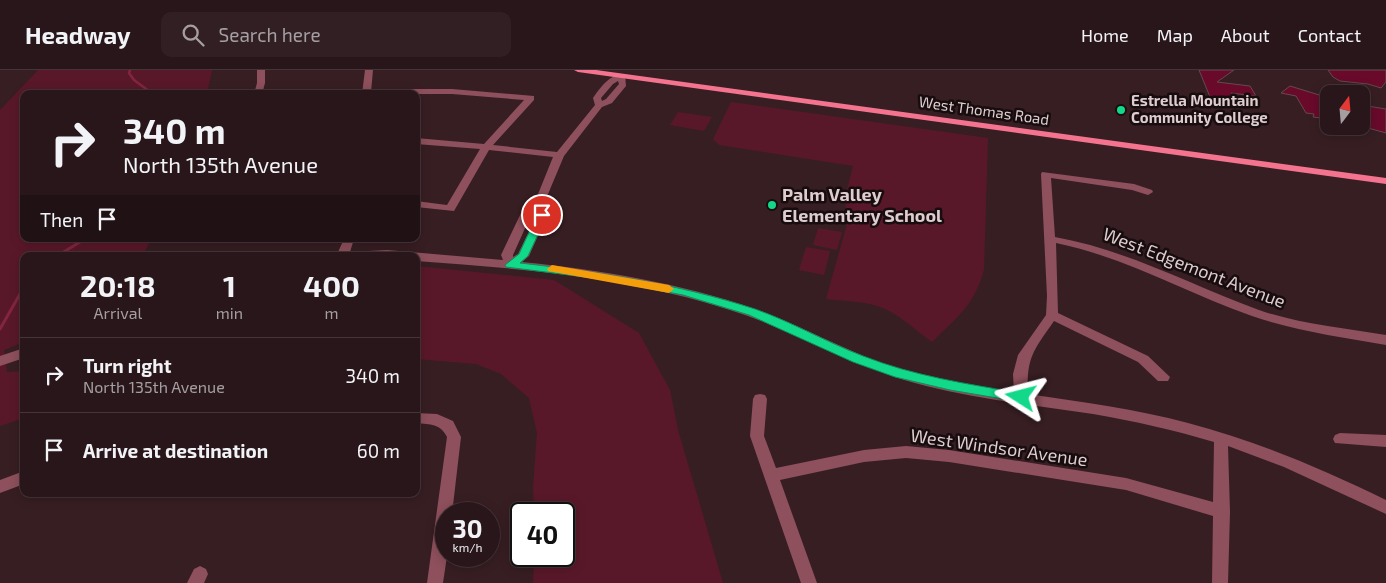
<!DOCTYPE html>
<style>
:root{--surface:#29161a;--page:#311f23;--text:#f1f3f6;--muted:#a59fa2;--line:#453539}
body{margin:0;font-family:"Exo 2",sans-serif;background:var(--page);color:var(--text);height:100vh;display:flex;flex-direction:column;font-size:19px;white-space:nowrap}
*{box-sizing:border-box;margin:0}
p{font-size:16px;color:var(--muted)}
.icon{flex:none;width:28px;height:28px;fill:none;stroke:currentColor;stroke-width:2;stroke-linecap:round;stroke-linejoin:round}
.map{position:relative;flex:1;overflow:hidden}
.panel{position:absolute;left:20px;top:182px;width:400px;height:245px;display:flex;flex-direction:column;background:var(--surface);border-radius:10px;box-shadow:0 2px 12px #0003,0 0 0 1px var(--line)}
.panel>*{flex:none}
.top-card{position:absolute;left:20px;top:20px;width:400px;height:152px;border-radius:10px;box-shadow:0 2px 12px #0003,0 0 0 1px var(--line);background:#29161a;color:var(--text);overflow:hidden}
.needle{width:32px;rotate:16deg}
.controls{position:absolute;left:1320px;top:15px;display:grid;gap:10px}
.controls a{display:grid;place-items:center;width:50px;height:50px;border-radius:10px;background:var(--surface);box-shadow:0 2px 12px #0003,0 0 0 1px var(--line);font-size:25px}
.speed{position:absolute;left:435px;top:432px;display:flex;gap:10px;font-size:25px;font-weight:700;text-align:center}
.speed>*{display:grid;place-content:center;width:65px;height:65px;border-radius:50%;background:var(--surface);box-shadow:0 2px 12px #0003,0 0 0 1px var(--line);line-height:1}
.speed small{font-size:12px;font-weight:400}
.speed .limit{border:2px solid #111;border-radius:8px;background:#fff;color:#111}
.pin{position:absolute;display:grid;place-items:center;width:42px;height:42px;color:#fff;margin:-21px;border:2px solid #fff;border-radius:50%;box-shadow:0 1px 5px #0007}
.me{position:absolute;width:55px;margin:-28px;rotate:279deg;stroke-linejoin:round;filter:drop-shadow(0 0 4px #0008)}
.turn{display:flex;align-items:center;gap:18px;height:105px;padding:0 20px;font-size:22px}
.turn .icon{width:65px;height:65px;stroke-width:2.5}
.turn b{display:block;font-size:35px;line-height:42px}
.then{display:flex;align-items:center;height:48px;padding:0 20px;background:#0003;gap:10px;font-size:19px}
.eta{display:flex;justify-content:space-evenly;align-items:center;height:85px;text-align:center}
.eta b{font-size:30px;font-weight:700;line-height:35px}
ul{padding:0;list-style:none}
li{display:flex;align-items:center;gap:15px;height:75px;padding:0 20px;border-top:1px solid var(--line)}
li div{flex:1}
li b{display:block;font-size:19px}
li em{font-style:normal}
header{display:flex;align-items:center;gap:30px;box-sizing:border-box;height:70px;padding:0 25px;background:var(--surface);border-bottom:1px solid var(--line)}
header strong{font-size:24px}
nav{display:flex;gap:28px;margin-inline-start:auto;font-size:18px}
.search{width:350px;height:45px;background:var(--page);display:flex;align-items:center;gap:12px;box-sizing:border-box;padding:0 18px;border-radius:10px;color:var(--muted);font-size:19px}
.map>svg:first-child{display:block}
</style>
<header>
<strong>Headway</strong>
<div class="search"><svg class="icon" aria-label="search" viewBox="0 0 24 24"><circle cx="10" cy="10" r="6"/><path d="M15 15l6 6"/></svg>Search here</div>
<nav><a>Home</a><a>Map</a><a>About</a><a>Contact</a></nav>
</header>
<div class="map">
<svg width="1386" height="513" viewBox="0 0 1386 513">
<rect width="100%" height="100%" fill="#371e23"/>
<!-- green -->
<path fill="#591829" d="M38,0H212L207,24H24V169H151L143,186H24V272L4,280L7,302L24,301V348L0,356V40Z
M731,32L988,68L984,200C974,236 957,247 932,272C915,260 897,242 877,236C860,231 843,231 826,229L847,154L845,127L853,96L719,75L713,69Z
M678,42L712,47L704,61L670,55Z
M818,158L842,162L837,180L813,175Z
M806,177L830,181L824,205L799,200Z
M416,196L554,210L639,263L670,320L678,360L723,513H533L534,486H564V444H534L533,417L537,363L529,328L501,304L476,294L416,289Z"/>
<g fill="none" stroke-linecap="round" stroke-linejoin="round">
<!-- stream-far1 -->
<path stroke="#82263f" stroke-width="2.5" d="M130,0L129,3L134,10L153,24"/>
<!-- stream -->
<path stroke="#82263f" stroke-width="3" d="M57,186L85,169
M0,259L24,217"/>
</g>
<!-- building -->
<path fill="#690a2b" stroke="#66494e" d="M1199,0H1234L1217,12L1250,16L1256,26L1231,23L1234,30L1210,27Z
M1328,0H1386V12L1381,18L1368,14L1340,11L1333,7Z
M1290,16L1329,28V49L1313,47L1314,44L1306,43L1296,26L1281,23Z
M1361,35L1386,39V63L1361,56Z"/>
<g fill="none" stroke-linecap="round" stroke-linejoin="round">
<!-- minor -->
<path fill="#8e505c" fill-rule="evenodd" d="M257,0H265V13L262,24H254L257,13Z
M365,0H373L371,22L413,19H452L534,26V30L493,75L557,82L595,35L593,28C600,18 610,3 625,4L626,16L612,33L602,37L564,86L543,136L547,145L529,186L522,192C601,200 680,213 755,239C799,255 840,278 884,294C924,308 967,315 1009,321L1014,322L1013,304L1018,285L1046,245L1047,226L1041,104L1042,102L1134,114L1152,120L1153,122L1148,125L1132,120L1051,108L1055,167C1127,180 1191,215 1259,240C1299,254 1344,258 1386,265V275C1341,267 1295,261 1252,246C1186,223 1125,187 1056,173L1058,243L1148,286L1170,307L1168,311H1158L1138,292L1054,251C1034,280 1026,287 1028,324C1082,332 1136,339 1188,353C1257,371 1322,399 1386,430V444L1284,397L1228,376L1230,442L1228,513H1212L1213,446L1126,420L949,392L906,388L864,392L780,410L817,513H801L750,366L753,329L755,325L760,324L765,325L767,329L764,366L776,398L864,380L906,376L949,380L1126,408L1213,432L1214,372C1174,360 1134,351 1093,344C1037,335 981,330 926,316C861,300 808,267 745,245C640,208 527,199 416,191V186H313L318,182H338L344,169H354L350,182L387,180L503,190L501,185L521,143L534,134L553,87L489,80L454,141L416,137V131L447,135L480,79L416,74V68L484,74L524,30L452,24H362ZM618,11L619,14L606,29L602,31L601,28L613,14ZM535,142L537,145L518,184L513,187V185L531,145Z
M24,278V288L0,296V286Z
M416,343L437,344L453,351L461,367L452,444H446L447,486L443,513H427L447,367C440,353 431,355 416,353Z
M1340,363L1386,365V377L1335,373L1333,369L1335,365Z
M24,401V414L0,423V410Z
M200,496L206,499L208,504L204,513H187L194,499Z"/>
<!-- major -->
<path fill="#f47490" fill-rule="evenodd" d="M574,0H596L1386,108V114L578,2Z"/>
</g>
<!-- route -->
<path fill="#12d98a" stroke="#0c8d5a" d="M542,142L547,145L528,186L520,193C600,202 678,214 755,239C792,252 826,272 863,286C914,306 967,314 1021,323L1026,324L1028,327L1026,331L1021,332L950,320L895,307L853,292L749,245L683,225L593,208L506,197L505,195L519,184L537,145Z"/>
<!-- slow -->
<path fill="#f59e0b" d="M552,195L669,215L674,219L669,223L548,201L547,199Z"/>
<!-- markers -->
<g fill="#12d98a" stroke="#170c0e" stroke-width="2">
<circle cx="1121" cy="40" r="5"/>
<circle cx="772" cy="135" r="5"/>
</g>
<g text-anchor="middle" stroke-width="5" stroke-linejoin="round" paint-order="stroke">
<!-- far-poi labels -->
<g font-size="15" font-weight="bold" fill="#deccce" stroke="#170c0e" text-anchor="start">
<text x="1131" y="36">Estrella Mountain<tspan x="1131" dy="17">Community College</tspan></text>
</g>
<!-- far-street labels -->
<g font-size="15" fill="#deccce" stroke="#170c0e">
<text transform="translate(984 41) rotate(8)" y="5">West Thomas Road</text>
</g>
<!-- poi labels -->
<g font-size="18" font-weight="bold" fill="#deccce" stroke="#170c0e" text-anchor="start">
<text x="782" y="131">Palm Valley<tspan x="782" dy="21">Elementary School</tspan></text>
</g>
<!-- street labels -->
<g font-size="18" fill="#deccce" stroke="#170c0e">
<text transform="translate(1194 198) rotate(21)" y="6">West Edgemont Avenue</text>
<text transform="translate(999 378) rotate(8)" y="6">West Windsor Avenue</text>
</g>
</g>
</svg>
<div class="controls">
<a><svg class="needle" viewBox="-14 -14 28 28"><path d="M0-13l5 13h-10z" fill="#e53935"/><path d="M0 13l5-13h-10z" fill="#a59fa2"/></svg></a>
</div>
<div class="speed"><div>30<small>km/h</small></div><div class="limit">40</div></div>
<div class="pin" style="left:542px;top:145px;background:#d93025"><svg class="icon" aria-label="arrive" viewBox="0 0 24 24"><path d="M6 21V4h12l-3 4 3 4H6"/></svg></div>
<svg class="me" style="left:1021px;top:327px" viewBox="-20 -20 40 40"><path d="M0-17L14 15 0 8-14 15z" fill="#12d98a" stroke="#fff" stroke-width="4"/></svg>
<div class="top-card">
<div class="turn"><svg class="icon" aria-label="right" viewBox="0 0 24 24"><path d="M7 20v-9h11M14 6l5 5-5 5"/></svg><div><b>340 m</b>North 135th Avenue</div></div>
<div class="then">Then<svg class="icon" aria-label="arrive" viewBox="0 0 24 24"><path d="M6 21V4h12l-3 4 3 4H6"/></svg></div>
</div>
<section class="panel">
<div class="eta">
<div><b>20:18</b><p>Arrival</p></div>
<div><b>1</b><p>min</p></div>
<div><b>400</b><p>m</p></div>
</div>
<ul>
<li><svg class="icon" aria-label="right" viewBox="0 0 24 24"><path d="M7 20v-9h11M14 6l5 5-5 5"/></svg><div><b>Turn right</b><p>North 135th Avenue</p></div><em>340 m</em></li>
<li><svg class="icon" aria-label="arrive" viewBox="0 0 24 24"><path d="M6 21V4h12l-3 4 3 4H6"/></svg><div><b>Arrive at destination</b></div><em>60 m</em></li>
</ul>
</section>
</div>
